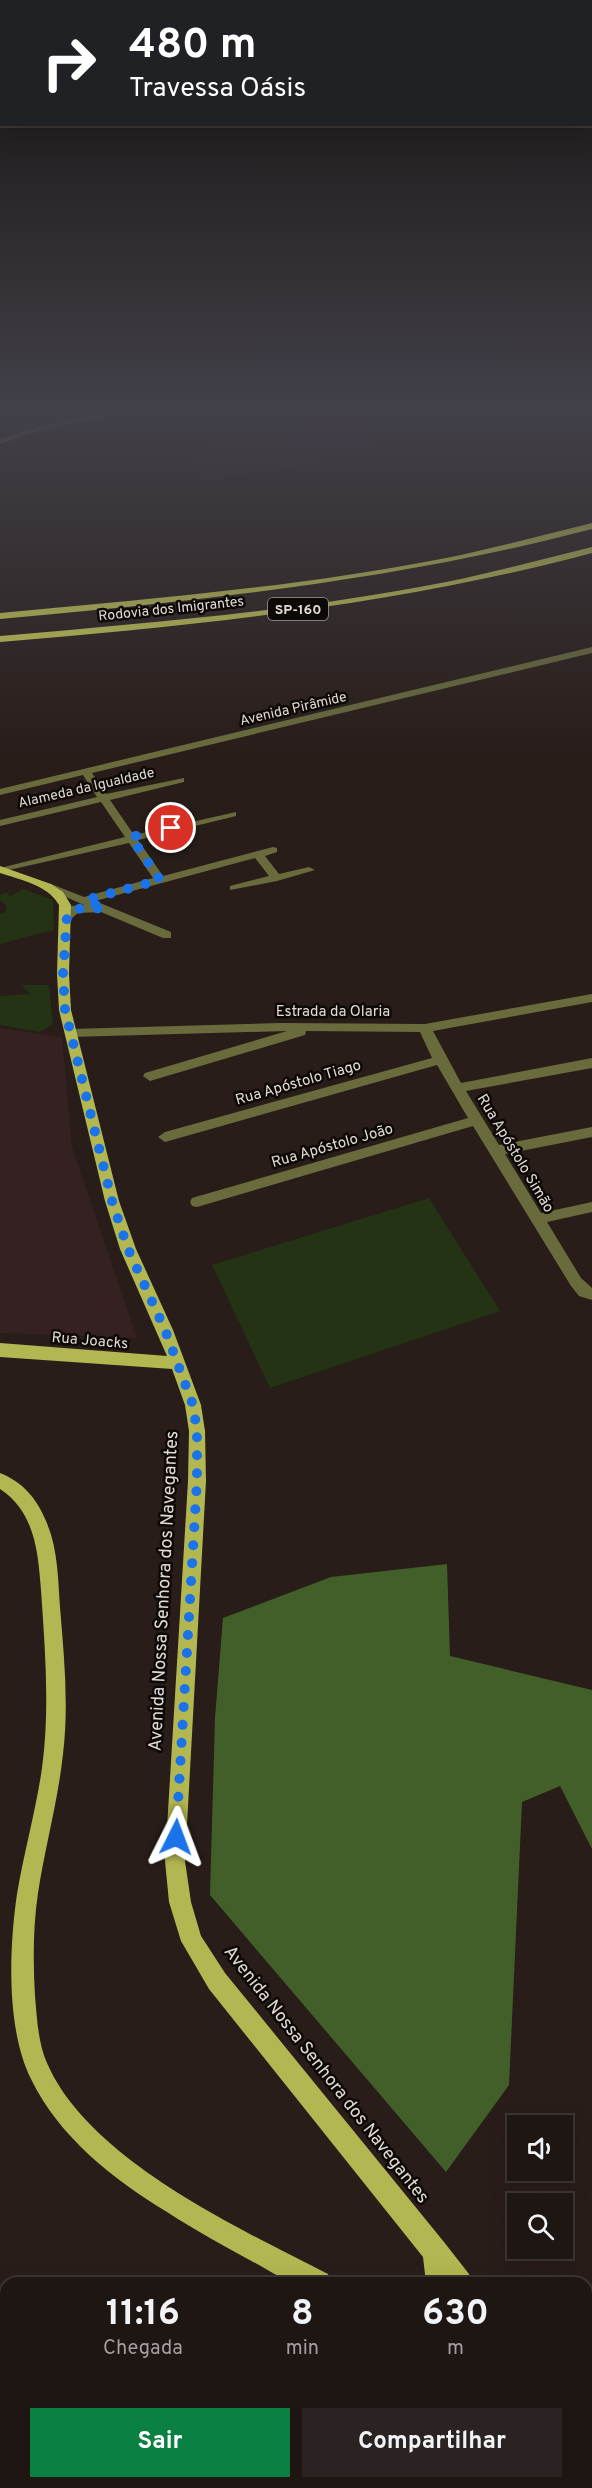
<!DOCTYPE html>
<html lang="pt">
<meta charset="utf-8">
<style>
:root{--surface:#1e1613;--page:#2b2321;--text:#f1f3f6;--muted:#a19fa0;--line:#3c3533;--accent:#0b8043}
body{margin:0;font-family:Overpass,sans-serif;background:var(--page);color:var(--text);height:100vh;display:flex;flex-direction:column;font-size:22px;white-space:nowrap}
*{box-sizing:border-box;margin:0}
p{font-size:20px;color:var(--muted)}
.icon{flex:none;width:33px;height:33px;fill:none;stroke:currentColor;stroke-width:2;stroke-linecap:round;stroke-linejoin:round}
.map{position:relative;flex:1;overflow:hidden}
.side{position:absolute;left:0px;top:2277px;width:592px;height:212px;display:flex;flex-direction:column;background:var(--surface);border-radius:18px 18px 0 0;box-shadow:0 6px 24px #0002,0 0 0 2px var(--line)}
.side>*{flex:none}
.guide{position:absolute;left:0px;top:0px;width:592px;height:126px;box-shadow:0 6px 24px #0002,0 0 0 2px var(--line);background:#202124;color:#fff;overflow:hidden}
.controls{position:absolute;left:507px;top:2115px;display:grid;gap:12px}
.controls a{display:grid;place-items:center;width:66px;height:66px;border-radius:0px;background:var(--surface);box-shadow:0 6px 24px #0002,0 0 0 2px var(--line);font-size:30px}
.pin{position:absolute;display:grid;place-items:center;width:51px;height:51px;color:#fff;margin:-26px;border:3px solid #fff;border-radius:50%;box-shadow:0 2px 6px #0007}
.me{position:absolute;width:66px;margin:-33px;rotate:3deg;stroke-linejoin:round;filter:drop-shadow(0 0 4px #0008)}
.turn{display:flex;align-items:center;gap:21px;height:126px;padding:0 30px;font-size:27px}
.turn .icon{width:78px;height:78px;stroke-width:2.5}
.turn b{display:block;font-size:42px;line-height:51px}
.eta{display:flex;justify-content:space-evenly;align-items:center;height:102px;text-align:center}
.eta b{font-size:36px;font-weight:700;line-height:42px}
.primary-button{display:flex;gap:12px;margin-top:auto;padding:12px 30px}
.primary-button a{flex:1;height:69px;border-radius:0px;background:var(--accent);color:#fff;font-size:24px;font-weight:700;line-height:69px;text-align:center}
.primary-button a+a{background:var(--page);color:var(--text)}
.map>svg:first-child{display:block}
</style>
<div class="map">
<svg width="592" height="2488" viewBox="0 0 592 2488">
<rect width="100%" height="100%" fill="#281d19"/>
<!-- industrial -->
<path fill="#352122" d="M353,424L385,453L204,481L178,450Z
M0,1028L62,1037L72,1147L137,1338L0,1333Z"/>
<!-- green -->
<path fill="#233314" d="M23,889L53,900L54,930L0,944V914L5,912L7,906L0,900V895L6,892L10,896Z
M21,985H49L53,1024L40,1032L0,1025V996L31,994Z
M429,1198L500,1311L270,1388L212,1265Z"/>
<!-- forest -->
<path fill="#435f29" d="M447,1564L450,1656L592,1690V1849L560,1786L522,1802L509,2085L446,2172L210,1895L215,1718L223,1618L331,1577Z"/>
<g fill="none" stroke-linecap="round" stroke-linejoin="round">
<!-- minor -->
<path fill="#696b3d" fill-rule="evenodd" d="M128,408H143L39,431L0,444V439L37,427Z
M592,647V653L92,773L106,794L184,778V782L110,800L134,835L236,812V816L138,840L163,876L273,847L277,848V852L265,856L279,874L309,867L315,870L277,881L230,890V886L269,876L255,858L95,901L171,932V938H163L101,912L78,913L71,919H63L61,916L71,906L84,905L41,886L43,884H51L84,897L153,878L129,843L0,872V868L125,837L101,802L0,826V820L97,797L83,775L0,795V789Z
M592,994V1002L433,1031L461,1083L592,1058V1068L466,1091L499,1145L592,1127V1137L505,1154L541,1213L592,1202V1212L547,1222L581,1278L592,1288V1300L579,1296L571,1286L473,1126L197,1207L192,1206L190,1202L192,1198L468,1118L437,1065L165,1142L158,1137L165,1132L432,1058L420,1032L306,1031L305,1035L150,1081L143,1076L145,1073L287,1031L71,1037L64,1033L71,1029L280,1023L425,1024Z
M0,2389L6,2392V2420L0,2417Z
M79,2482H109L111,2488H81Z"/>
<!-- major -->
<path fill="#b3b751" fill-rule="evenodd" d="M0,866L51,884L63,892L71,905L69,974L71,1010L119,1201L136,1249L173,1330L201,1405L205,1431L206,1481L185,1861L191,1902L201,1936L225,1973L444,2242L469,2274L472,2283H426L423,2257L209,1989L181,1941L169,1902L165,1861L188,1481L189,1431L185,1405L172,1369L0,1357V1343L167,1356L120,1249L105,1201L59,1010L57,974L59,905C48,885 21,880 0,873Z
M0,1473C23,1482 37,1499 46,1521C58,1548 58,1579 60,1607C64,1656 69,1705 63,1754C58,1801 45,1847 38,1893C33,1927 33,1962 35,1996C37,2018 38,2043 47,2063C89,2160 239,2228 328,2274L331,2283C320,2283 303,2286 292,2282C280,2278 268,2270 257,2264C226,2247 196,2231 167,2212C113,2179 59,2137 31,2079C6,2029 9,1948 17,1894C24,1852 36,1810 42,1768C50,1709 45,1649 41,1590C38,1552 35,1512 0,1489Z
M586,2453L592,2455V2486L585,2484L587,2488H560L558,2482H586Z"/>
<!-- highway -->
<path fill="#d1d558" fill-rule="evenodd" d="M592,523V529C397,580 200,601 0,619V613C149,599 299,587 446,558C495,548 543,535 592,523Z
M592,547V553C398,605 200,625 0,642V636C149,623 299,611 446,582C495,572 543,559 592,547Z"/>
</g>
<!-- sky -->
<linearGradient id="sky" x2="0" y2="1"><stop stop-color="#16100e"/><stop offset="0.54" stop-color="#424049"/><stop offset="1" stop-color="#424049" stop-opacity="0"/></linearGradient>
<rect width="592" height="756" fill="url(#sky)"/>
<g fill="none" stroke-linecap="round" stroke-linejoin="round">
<!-- route -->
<path stroke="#1a73e8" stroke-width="10" stroke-dasharray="0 18" d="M171,828L131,837L160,880L86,900L105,909C91,908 77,905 67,916L63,974L65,1010L112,1201L128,1249L165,1330L193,1405L197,1431V1481L176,1837"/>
</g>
<g text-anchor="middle" stroke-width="5" stroke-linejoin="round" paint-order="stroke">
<!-- far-street labels -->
<g font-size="14" fill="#e2dad7" stroke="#0d0907">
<text transform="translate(171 608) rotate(-6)" y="5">Rodovia dos Imigrantes</text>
<text transform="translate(293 708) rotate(-13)" y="5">Avenida Pirâmide</text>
<text transform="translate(86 787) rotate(-13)" y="5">Alameda da Igualdade</text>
</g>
<!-- shield labels -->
<rect fill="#0d0907" stroke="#a29b99" stroke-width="1.5" x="268" y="598" width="60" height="22" rx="4.5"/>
<g font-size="14" font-weight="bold" fill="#e2dad7">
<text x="298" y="614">SP-160</text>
</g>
<!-- street labels -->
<g font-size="15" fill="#e2dad7" stroke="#0d0907">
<text x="333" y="1016">Estrada da Olaria</text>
<text transform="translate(298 1082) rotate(-16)" y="5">Rua Apóstolo Tiago</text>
<text transform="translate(332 1145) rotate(-16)" y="5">Rua Apóstolo João</text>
<text transform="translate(516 1153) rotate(59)" y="5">Rua Apóstolo Simão</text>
<text transform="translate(90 1340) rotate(5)" y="5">Rua Joacks</text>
</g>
<!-- near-street labels -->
<g font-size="18" fill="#e2dad7" stroke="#0d0907">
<text transform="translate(163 1591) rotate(-87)" y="6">Avenida Nossa Senhora dos Navegantes</text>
<text transform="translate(327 2074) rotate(52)" y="6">Avenida Nossa Senhora dos Navegantes</text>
</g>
</g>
</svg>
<div class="controls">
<a><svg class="icon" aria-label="sound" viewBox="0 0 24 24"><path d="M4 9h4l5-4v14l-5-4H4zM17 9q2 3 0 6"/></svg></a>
<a><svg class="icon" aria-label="search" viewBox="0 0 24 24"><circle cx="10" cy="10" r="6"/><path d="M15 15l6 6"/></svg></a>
</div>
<div class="pin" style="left:171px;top:828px;background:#d93025"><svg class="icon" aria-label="arrive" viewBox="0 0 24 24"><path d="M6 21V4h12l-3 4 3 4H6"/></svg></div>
<svg class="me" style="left:176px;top:1837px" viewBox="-20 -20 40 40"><path d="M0-17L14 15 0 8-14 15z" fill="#1a73e8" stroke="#fff" stroke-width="4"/></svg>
<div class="guide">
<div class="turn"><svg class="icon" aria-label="right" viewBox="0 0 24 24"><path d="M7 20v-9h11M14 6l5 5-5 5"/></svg><div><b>480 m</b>Travessa Oásis</div></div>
</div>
<section class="side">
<div class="eta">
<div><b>11:16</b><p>Chegada</p></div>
<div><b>8</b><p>min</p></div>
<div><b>630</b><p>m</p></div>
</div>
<div class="primary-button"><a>Sair</a><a>Compartilhar</a></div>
</section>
</div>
